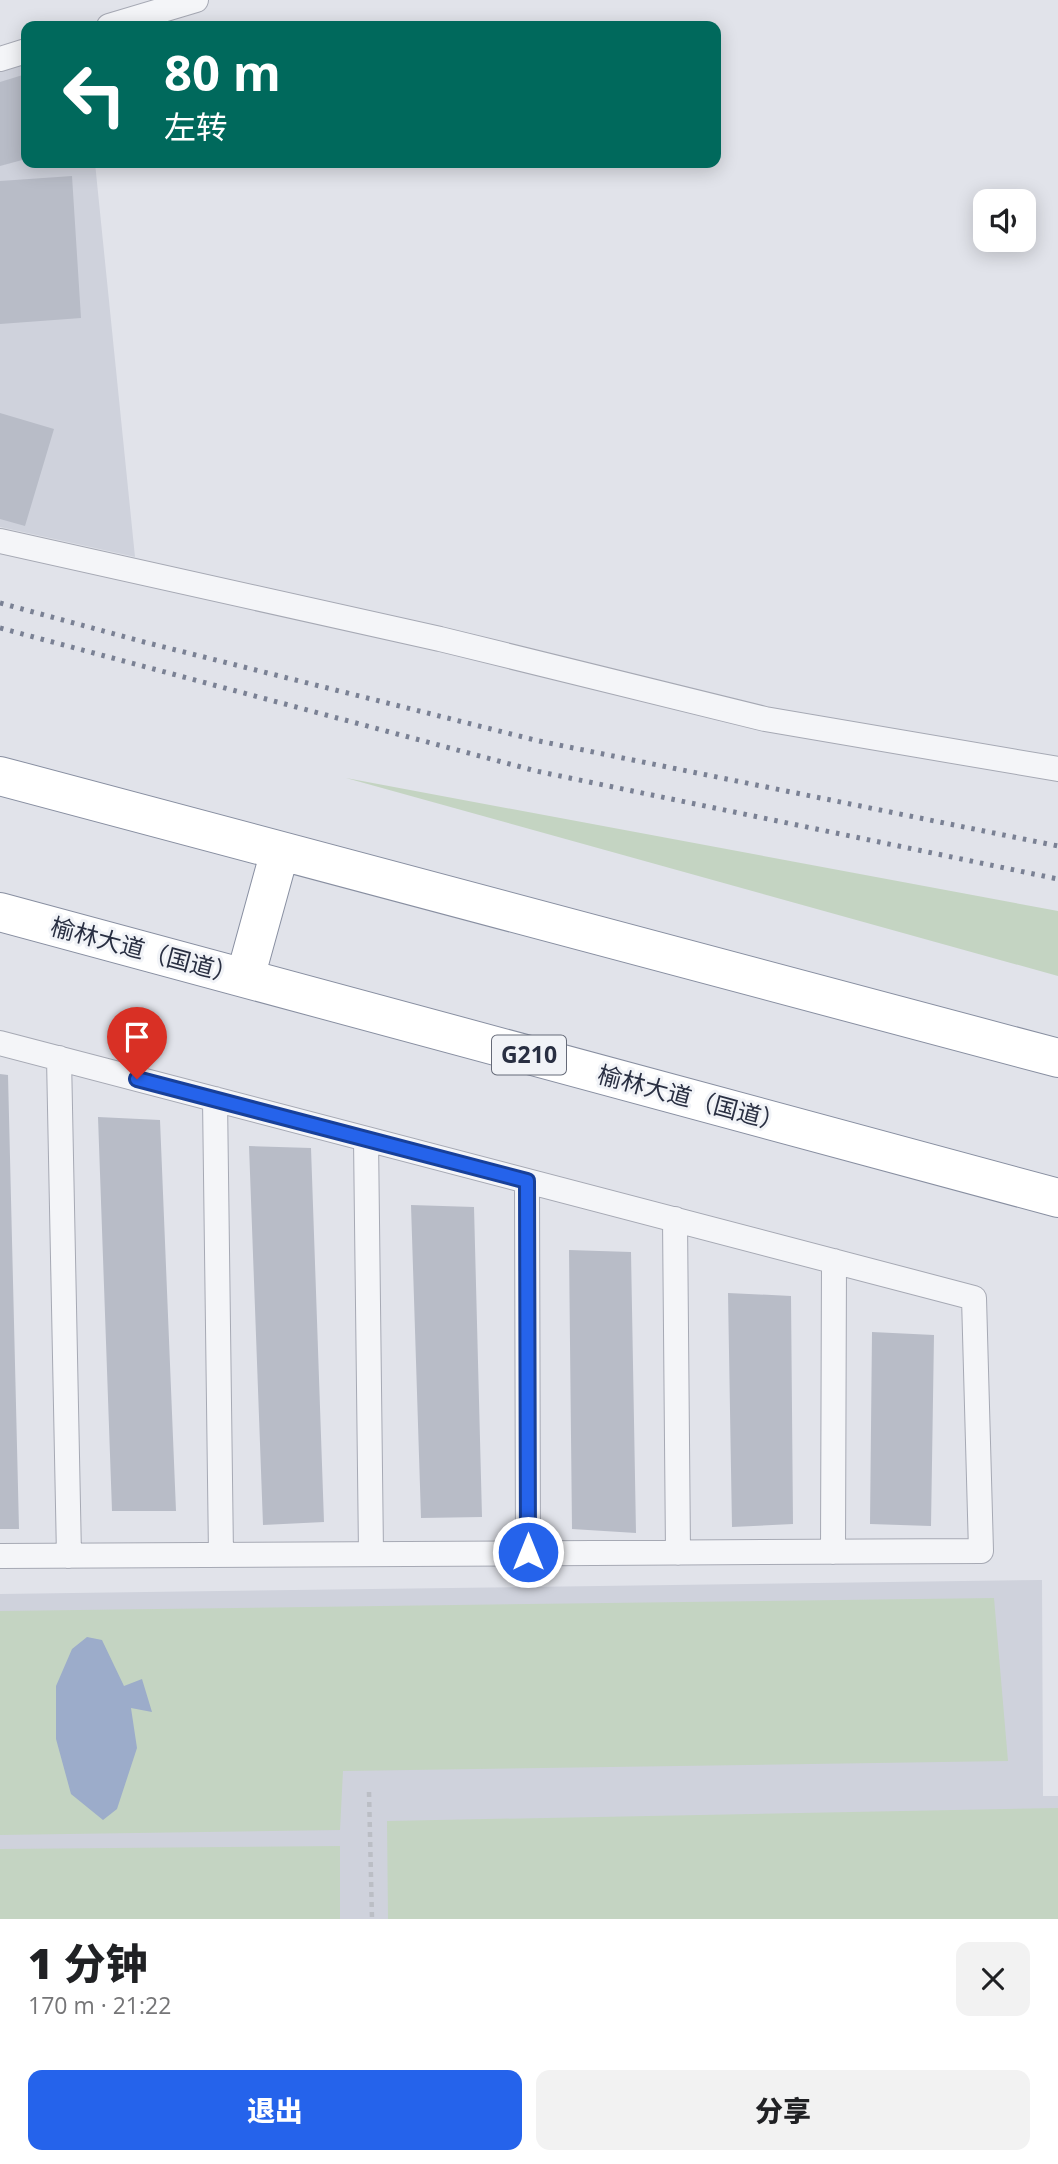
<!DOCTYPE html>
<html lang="zh">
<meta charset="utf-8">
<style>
:root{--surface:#fff;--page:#f2f2f2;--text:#202124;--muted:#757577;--accent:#2563eb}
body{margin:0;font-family:"Open Sans","Noto Sans SC",sans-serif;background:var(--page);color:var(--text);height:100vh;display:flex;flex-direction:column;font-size:26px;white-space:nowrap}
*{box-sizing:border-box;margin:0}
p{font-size:23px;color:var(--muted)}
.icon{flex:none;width:38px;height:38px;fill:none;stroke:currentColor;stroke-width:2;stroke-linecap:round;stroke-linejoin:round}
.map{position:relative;height:1919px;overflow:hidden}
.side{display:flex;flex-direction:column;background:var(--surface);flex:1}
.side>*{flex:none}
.guide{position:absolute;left:21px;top:21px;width:700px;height:147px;border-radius:14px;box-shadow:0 4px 18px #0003;background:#00695c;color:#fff;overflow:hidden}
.controls{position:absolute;left:973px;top:189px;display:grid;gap:14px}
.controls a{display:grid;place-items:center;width:63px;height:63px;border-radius:14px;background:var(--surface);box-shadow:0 4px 18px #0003;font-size:35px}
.pin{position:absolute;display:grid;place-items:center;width:60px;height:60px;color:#fff;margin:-72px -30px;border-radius:50% 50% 50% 0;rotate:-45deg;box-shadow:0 0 7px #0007}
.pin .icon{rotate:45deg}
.me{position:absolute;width:77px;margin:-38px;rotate:0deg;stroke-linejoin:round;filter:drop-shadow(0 0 5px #0008)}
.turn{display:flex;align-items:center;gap:24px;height:147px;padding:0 28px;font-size:32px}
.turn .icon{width:91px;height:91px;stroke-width:2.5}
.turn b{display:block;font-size:49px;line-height:60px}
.round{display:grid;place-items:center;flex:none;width:74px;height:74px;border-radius:14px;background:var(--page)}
.headline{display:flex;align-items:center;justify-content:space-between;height:119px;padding:0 28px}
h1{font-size:42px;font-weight:800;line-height:52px}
.cta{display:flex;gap:14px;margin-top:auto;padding:14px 28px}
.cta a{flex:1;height:80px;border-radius:14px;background:var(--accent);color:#fff;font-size:28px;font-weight:800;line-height:80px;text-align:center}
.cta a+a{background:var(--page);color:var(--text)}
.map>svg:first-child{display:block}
</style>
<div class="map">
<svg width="1058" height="1919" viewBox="0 0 1058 1919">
<rect width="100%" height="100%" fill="#e1e3ea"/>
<!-- built -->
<path fill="#cfd2dc" d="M26,63V163H95L135,557L0,527V71Z
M1042,1580L1043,1796H1058V1919H0V1594Z"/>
<!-- green -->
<path fill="#c4d4c2" d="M346,778L1058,911V976Z
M994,1598L1008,1761L343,1771L340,1830L0,1835V1611Z
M1058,1808V1919H388L387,1821Z
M340,1846V1919H0V1849Z"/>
<!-- water -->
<path fill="#9cacca" d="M87,1637L102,1640L124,1686L142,1679L152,1712L131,1708L137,1748L117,1809L103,1820L71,1794L56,1739V1686L72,1649Z"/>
<!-- building -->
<path fill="#b8bcc7" d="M26,74V159L0,166V82Z
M72,176L81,318L0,324V181Z
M0,413L54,429L25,526L0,519Z
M0,1074L8,1075L19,1529H0Z
M98,1117L160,1120L176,1511H112Z
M249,1146L311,1148L324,1522L263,1525Z
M411,1205L474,1207L482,1517L421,1518Z
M569,1250L631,1252L636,1533L572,1529Z
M728,1293L791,1296L793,1524L732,1527Z
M872,1332L934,1335L931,1526L870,1524Z"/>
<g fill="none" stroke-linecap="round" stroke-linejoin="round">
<defs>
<path id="minor" d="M109,26L196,0
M0,59L26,51
M0,541L440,639L765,719L1058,769
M0,1043L974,1298L981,1551L0,1556
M59,1058L69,1556
M215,1099L221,1555
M366,1139L371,1553
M527,1181L528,1552
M675,1219L678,1553
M833,1552L834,1261"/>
<path id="trunk" d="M0,776L1058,1058
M0,912L1058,1198
M245,978L280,851"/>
</defs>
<!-- minor casing -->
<use href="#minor" stroke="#a6a9b4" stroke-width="26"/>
<!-- trunk casing -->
<use href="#trunk" stroke="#888fa1" stroke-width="40"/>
<!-- path -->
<path stroke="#bbbec5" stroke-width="4.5" stroke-dasharray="5 5" stroke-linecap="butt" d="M369,1792L372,1919"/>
<!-- minor -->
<use href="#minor" stroke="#f4f5f8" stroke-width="24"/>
<!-- trunk -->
<use href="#trunk" stroke="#fff" stroke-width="38"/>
<!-- rail -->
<path stroke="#7a8194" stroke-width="5" stroke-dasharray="3.5 7" stroke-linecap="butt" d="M0,603L144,642L539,741L1058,846
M0,628L536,771L1058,879"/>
</g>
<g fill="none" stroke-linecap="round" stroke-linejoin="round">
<defs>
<path id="route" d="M137,1079L527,1181L528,1552"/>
</defs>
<!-- route casing -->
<use href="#route" stroke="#184099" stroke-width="18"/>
<!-- route -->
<use href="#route" stroke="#2563eb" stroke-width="12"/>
</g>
<g text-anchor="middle" stroke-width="6" stroke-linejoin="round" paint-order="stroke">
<!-- shield labels -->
<rect fill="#f1f3f7" stroke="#656a78" stroke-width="2" x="492" y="1035.5" width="74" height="39" rx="5"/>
<g font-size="23" font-weight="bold" fill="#292f42">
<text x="529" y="1063">G210</text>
</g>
<!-- street labels -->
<g font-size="24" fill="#292f42" stroke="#f1f3f7">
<text transform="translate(144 951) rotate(15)" y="8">榆林大道（国道）</text>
<text transform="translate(691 1099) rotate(15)" y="8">榆林大道（国道）</text>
</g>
</g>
</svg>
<div class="controls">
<a><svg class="icon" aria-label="sound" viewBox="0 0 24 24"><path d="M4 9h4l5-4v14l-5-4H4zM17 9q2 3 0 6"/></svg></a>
</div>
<div class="pin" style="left:137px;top:1079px;background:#d93025"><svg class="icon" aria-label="arrive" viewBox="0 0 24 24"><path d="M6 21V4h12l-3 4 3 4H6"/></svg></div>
<svg class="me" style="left:528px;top:1552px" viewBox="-20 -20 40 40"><circle r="17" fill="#2563eb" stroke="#fff" stroke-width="3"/><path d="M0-11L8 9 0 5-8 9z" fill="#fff"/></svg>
<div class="guide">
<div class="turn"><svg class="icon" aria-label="left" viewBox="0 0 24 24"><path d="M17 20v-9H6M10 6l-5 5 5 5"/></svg><div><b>80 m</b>左转</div></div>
</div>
</div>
<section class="side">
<div class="headline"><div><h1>1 分钟</h1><p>170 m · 21:22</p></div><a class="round"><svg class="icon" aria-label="close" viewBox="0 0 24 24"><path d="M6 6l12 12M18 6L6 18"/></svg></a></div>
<div class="cta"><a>退出</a><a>分享</a></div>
</section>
